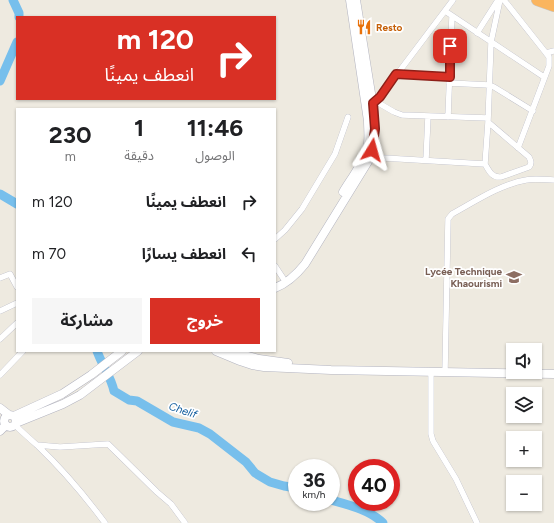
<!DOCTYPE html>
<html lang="ar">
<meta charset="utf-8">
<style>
:root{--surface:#fff;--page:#f6f6f6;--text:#202124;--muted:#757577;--accent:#d93025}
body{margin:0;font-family:Figtree,"Noto Sans Arabic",sans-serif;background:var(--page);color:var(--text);direction:rtl;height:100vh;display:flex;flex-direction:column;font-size:15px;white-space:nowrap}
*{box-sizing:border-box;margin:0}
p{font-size:13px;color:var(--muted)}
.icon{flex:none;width:22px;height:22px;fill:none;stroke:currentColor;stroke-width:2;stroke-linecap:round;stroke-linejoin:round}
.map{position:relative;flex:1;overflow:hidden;direction:ltr}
.sheet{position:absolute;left:16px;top:108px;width:260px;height:244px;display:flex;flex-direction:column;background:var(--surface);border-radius:0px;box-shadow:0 1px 3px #0004;direction:rtl}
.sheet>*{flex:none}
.hud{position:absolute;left:16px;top:16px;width:260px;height:84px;border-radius:0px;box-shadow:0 1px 3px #0004;direction:rtl;background:#d93025;color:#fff;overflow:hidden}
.tools{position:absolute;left:506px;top:343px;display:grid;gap:8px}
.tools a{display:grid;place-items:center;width:36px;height:36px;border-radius:0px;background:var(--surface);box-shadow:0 1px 3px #0004;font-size:20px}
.speed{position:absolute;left:288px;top:459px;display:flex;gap:8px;font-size:20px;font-weight:700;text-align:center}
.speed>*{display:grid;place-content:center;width:52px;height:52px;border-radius:50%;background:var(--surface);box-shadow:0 1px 3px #0004;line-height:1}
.speed small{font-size:10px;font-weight:400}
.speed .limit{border:6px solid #d22;background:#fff;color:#111}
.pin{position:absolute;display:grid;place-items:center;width:34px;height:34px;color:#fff;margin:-17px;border-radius:8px;box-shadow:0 2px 6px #0006}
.me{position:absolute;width:44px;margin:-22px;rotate:8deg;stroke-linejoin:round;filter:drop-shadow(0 0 3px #0008)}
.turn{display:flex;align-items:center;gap:14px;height:84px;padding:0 16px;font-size:18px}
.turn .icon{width:52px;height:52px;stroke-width:2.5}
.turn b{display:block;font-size:28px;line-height:34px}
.eta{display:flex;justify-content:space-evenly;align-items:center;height:68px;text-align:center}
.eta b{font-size:24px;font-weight:700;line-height:28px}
.action{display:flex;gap:8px;margin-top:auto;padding:8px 16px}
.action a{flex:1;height:46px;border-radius:0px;background:var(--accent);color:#fff;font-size:16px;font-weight:700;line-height:46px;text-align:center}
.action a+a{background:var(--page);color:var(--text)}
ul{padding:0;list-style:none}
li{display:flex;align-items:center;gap:12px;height:52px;padding:0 16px}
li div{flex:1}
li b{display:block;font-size:15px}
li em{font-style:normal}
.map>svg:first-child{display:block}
</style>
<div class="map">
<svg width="554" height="523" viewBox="0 0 554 523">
<rect width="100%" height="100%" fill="#eeeae0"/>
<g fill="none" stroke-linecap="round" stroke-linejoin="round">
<!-- river -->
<path stroke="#77bfec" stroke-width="9" d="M13,0L19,13V17
M0,81L17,42
M0,194L17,204
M97,351C102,365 111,377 114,391L129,400L137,401L173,422L199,428L210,434L246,462L255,473L270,482L284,486L297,488
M331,500C349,505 370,510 383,523"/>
<defs>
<path id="street" d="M504,0L546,53L549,57V66L518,148
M445,11L544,77
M477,33L498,0
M546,53L554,51
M396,74L449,77
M449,83L489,85L494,87L533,111
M375,101L394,112L402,115L488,118
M372,103L380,97L453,0
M448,117L452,16
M367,157L485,164C489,171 492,178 501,177L529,167C532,163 531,161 529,157L488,122
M426,160L428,116
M485,164L488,122L491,42L500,0
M275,239L285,230L302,209L335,154L348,117
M275,266L283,278
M0,278L10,274L17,287
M0,311L17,303
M0,339L17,323
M431,371V434L433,441L456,479L477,523
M445,372L448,219L452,214C474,202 501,184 526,180C535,178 545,180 554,180
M0,375L23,351
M15,425C22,432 30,439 38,446C62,469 85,496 105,523
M37,445L60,447L108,444L157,492L171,504L185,523"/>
<path id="secondary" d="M343,192C352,177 365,161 368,143C369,136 368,128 368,121L350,0
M275,288C288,283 297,274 305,264L369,160L372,150L374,139L375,129L374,112L356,0
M216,351L240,361L252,365L264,367L287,368L331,370L554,374
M229,351L259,359L288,363
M0,408L9,415
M4 421a6 6 0 1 1 12 0a6 6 0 1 1-12 0Z
M14,416L62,394L91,375L122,351
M16,423L63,404L80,395L138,351
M0,431L6,425"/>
<path id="highway" d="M537,0L554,6"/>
</defs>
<!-- street casing -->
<use href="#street" stroke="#b3b4c0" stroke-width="6"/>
<!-- secondary casing -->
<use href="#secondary" stroke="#b3b4c0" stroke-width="9"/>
<!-- highway casing -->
<use href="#highway" stroke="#c8c8c8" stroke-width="12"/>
<!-- street -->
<use href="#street" stroke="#fff" stroke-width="5.5"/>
<!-- secondary -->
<use href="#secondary" stroke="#fff" stroke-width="8"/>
<!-- highway -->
<use href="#highway" stroke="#fab55f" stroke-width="11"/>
</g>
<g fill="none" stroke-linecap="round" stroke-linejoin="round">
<defs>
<path id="route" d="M372,150L375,129L373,103L380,97L396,74L450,77V46"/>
</defs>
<!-- route casing -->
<use href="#route" stroke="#8d1f18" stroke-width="10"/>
<!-- route -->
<use href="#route" stroke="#d93025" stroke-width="7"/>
</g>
<!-- icons -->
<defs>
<symbol id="restaurant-bare" viewBox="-9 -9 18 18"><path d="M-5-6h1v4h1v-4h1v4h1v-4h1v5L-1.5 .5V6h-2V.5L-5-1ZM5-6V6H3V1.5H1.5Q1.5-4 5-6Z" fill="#e8710a" stroke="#fff" stroke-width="2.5" paint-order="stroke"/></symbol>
<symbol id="school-bare" viewBox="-9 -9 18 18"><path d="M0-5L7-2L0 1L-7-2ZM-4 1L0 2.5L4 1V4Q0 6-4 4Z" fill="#8d6e63" stroke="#fff" stroke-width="2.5" paint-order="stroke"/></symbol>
</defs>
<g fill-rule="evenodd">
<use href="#restaurant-bare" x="353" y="16" width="22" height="22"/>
<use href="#school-bare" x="503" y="266" width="22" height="22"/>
</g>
<g text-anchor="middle" stroke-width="3.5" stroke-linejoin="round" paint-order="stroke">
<!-- food labels -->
<g font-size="10" font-weight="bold" fill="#c56008" stroke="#fff" text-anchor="start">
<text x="376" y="31">Resto</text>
</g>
<!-- education labels -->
<g font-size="10" font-weight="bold" fill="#785e54" stroke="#fff" text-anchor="end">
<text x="502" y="275">Lycée Technique<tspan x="502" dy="12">Khaourismi</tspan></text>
</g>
<!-- water labels -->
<g font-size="11" font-style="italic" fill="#115c9d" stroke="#fff">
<text transform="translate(183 410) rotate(18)" y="4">Chelif</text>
</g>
</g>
</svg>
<div class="tools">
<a><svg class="icon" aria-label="sound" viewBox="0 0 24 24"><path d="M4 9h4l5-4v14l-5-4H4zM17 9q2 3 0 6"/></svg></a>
<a><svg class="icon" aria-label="layers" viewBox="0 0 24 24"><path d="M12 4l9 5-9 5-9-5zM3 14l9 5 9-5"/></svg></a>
<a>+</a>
<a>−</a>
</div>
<div class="speed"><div>36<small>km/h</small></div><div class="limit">40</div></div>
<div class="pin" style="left:450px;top:46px;background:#d93025"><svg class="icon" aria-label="arrive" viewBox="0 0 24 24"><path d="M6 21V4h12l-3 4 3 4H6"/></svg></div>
<svg class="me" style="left:372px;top:150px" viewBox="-20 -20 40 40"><path d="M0-17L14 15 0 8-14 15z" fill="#d93025" stroke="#fff" stroke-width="4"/></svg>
<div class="hud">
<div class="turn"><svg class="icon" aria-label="right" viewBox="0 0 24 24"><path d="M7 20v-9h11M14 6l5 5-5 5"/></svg><div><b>120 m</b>انعطف يمينًا</div></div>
</div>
<section class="sheet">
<div class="eta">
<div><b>11:46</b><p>الوصول</p></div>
<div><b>1</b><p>دقيقة</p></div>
<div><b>230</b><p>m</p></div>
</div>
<ul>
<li><svg class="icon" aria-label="right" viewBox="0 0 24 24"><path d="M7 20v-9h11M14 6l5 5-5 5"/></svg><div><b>انعطف يمينًا</b></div><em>120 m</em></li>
<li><svg class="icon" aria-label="left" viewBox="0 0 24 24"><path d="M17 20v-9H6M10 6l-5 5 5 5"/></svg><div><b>انعطف يسارًا</b></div><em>70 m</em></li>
</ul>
<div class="action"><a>خروج</a><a>مشاركة</a></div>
</section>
</div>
